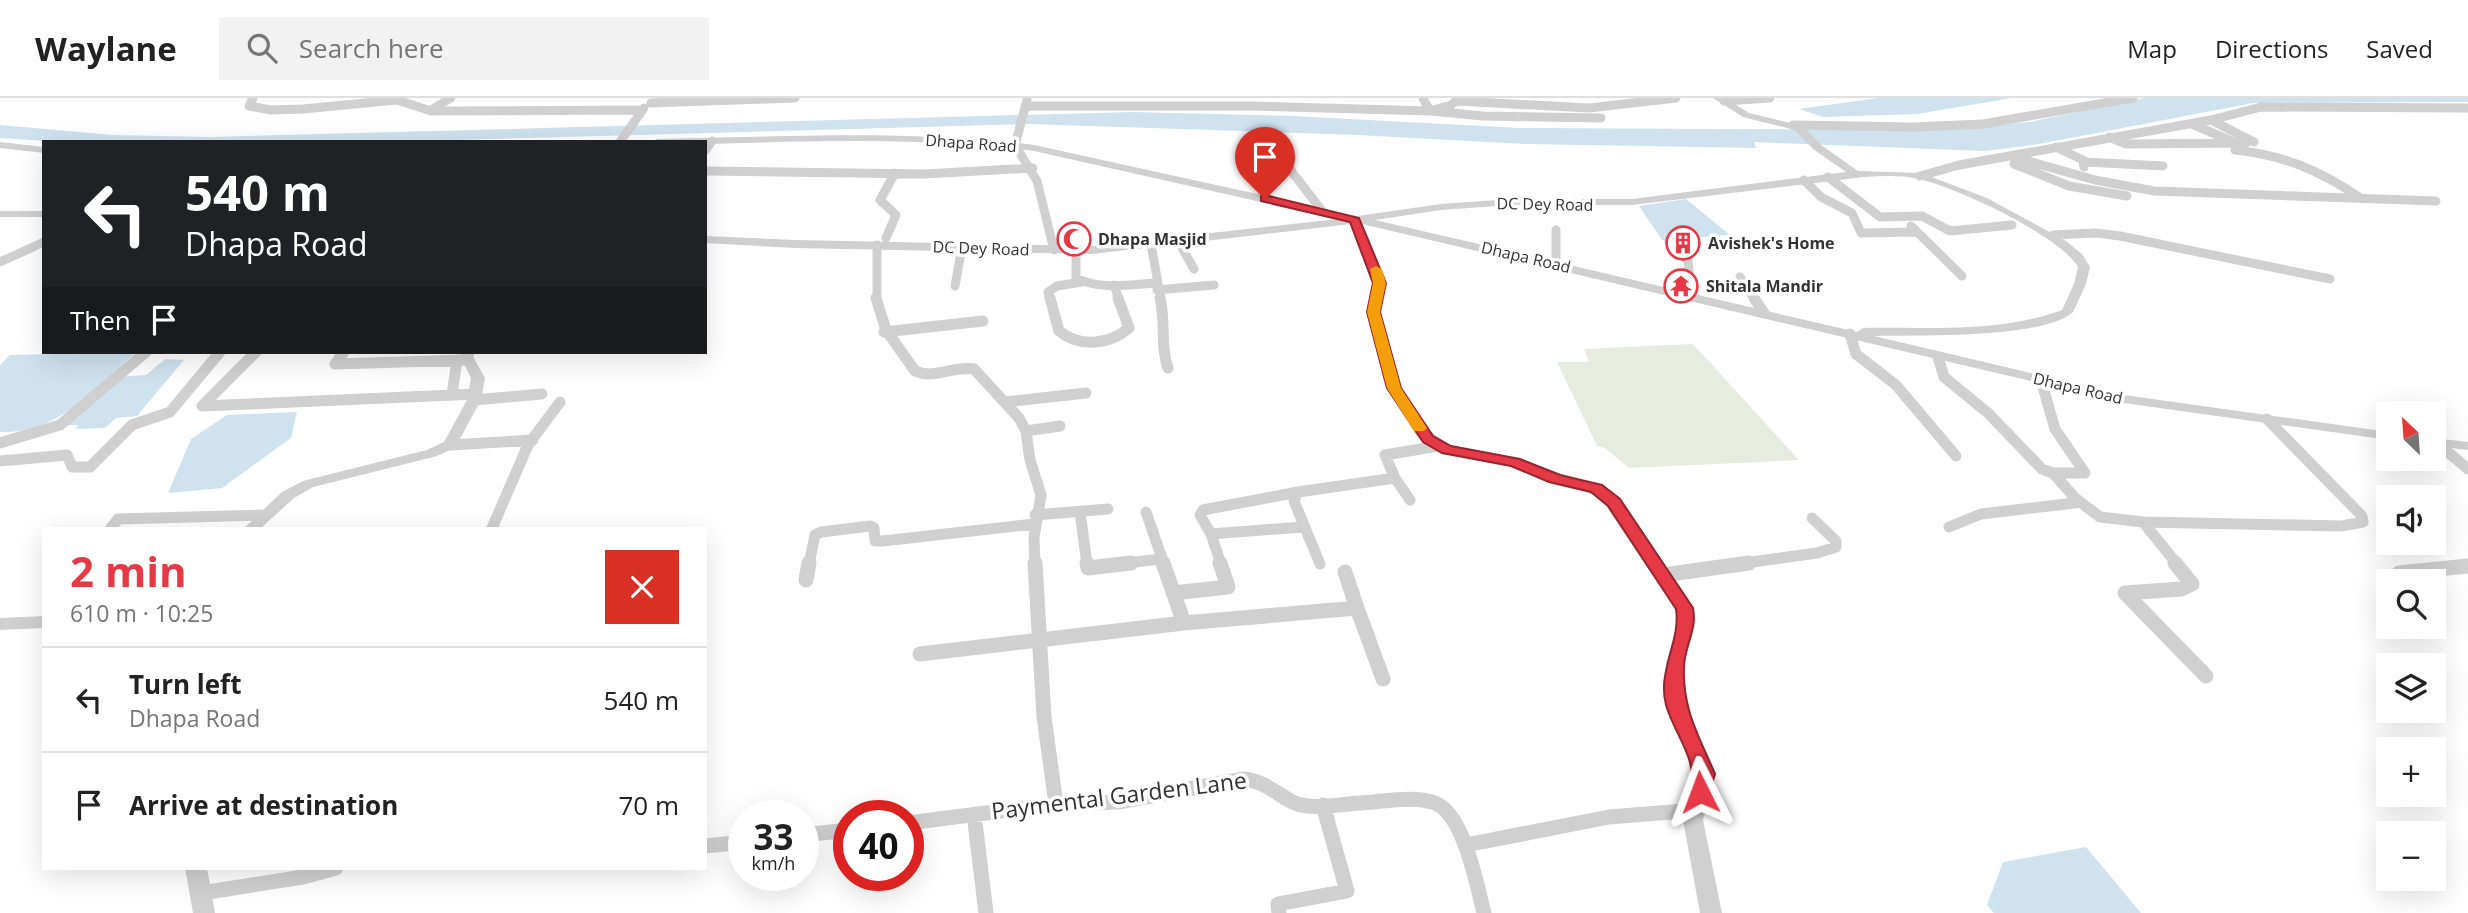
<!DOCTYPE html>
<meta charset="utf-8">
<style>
:root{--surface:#fff;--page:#f2f2f2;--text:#222;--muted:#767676;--line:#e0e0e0;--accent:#e63946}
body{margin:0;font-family:"Open Sans",sans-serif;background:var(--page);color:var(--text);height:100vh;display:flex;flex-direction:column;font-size:26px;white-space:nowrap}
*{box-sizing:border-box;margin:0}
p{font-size:23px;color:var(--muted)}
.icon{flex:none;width:38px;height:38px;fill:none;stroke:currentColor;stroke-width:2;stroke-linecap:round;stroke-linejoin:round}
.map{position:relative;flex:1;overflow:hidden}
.drawer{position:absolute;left:42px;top:429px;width:665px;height:343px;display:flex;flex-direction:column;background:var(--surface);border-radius:0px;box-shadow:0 7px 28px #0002}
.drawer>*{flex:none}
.banner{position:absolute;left:42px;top:42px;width:665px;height:214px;border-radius:0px;box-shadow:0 7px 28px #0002;background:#202124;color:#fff;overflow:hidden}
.needle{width:46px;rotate:335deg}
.fabs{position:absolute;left:2376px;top:303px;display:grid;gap:14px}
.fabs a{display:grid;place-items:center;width:70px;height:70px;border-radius:0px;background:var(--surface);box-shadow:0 7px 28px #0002;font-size:35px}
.speed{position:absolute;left:728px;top:702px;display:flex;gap:14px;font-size:35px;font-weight:700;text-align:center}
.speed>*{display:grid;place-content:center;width:91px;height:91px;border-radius:50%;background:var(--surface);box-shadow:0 7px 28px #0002;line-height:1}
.speed small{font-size:18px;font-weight:400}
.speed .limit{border:10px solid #d22;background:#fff;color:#111}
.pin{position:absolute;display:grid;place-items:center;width:60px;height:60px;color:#fff;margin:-72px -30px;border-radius:50% 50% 50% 0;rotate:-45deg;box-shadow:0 0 7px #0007}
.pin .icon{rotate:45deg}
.me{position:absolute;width:77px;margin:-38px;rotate:357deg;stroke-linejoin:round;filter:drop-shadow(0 0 5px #0008)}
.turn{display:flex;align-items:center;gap:24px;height:147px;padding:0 28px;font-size:32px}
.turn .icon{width:91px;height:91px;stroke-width:2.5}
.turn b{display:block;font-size:49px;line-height:60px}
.then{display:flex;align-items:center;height:66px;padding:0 28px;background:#0003;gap:14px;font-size:26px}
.round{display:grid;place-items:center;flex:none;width:74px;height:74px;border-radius:0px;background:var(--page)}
.head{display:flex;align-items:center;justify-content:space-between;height:119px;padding:0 28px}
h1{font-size:42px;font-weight:700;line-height:52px;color:var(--accent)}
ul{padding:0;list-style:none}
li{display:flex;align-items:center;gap:21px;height:105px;padding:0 28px;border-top:2px solid var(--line)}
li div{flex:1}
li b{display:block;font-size:26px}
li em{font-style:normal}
header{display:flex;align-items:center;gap:42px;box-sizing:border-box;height:98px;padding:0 35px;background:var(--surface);border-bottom:2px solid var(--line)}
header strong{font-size:33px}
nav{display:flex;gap:38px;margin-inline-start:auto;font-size:24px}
.search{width:490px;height:63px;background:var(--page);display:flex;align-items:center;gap:18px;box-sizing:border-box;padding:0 24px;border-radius:0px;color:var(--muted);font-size:26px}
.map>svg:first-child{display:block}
</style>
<header>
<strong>Waylane</strong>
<div class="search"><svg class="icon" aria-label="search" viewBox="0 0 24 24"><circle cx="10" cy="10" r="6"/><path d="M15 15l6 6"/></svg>Search here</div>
<nav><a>Map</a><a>Directions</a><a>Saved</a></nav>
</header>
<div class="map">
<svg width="2468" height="815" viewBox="0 0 2468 815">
<rect width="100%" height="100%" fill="#fff"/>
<!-- green -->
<path fill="#e6ecdf" d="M1693,246L1799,362L1629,370L1605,350L1597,348L1557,264H1589L1584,251Z"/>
<!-- water -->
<path fill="#cfe2ee" d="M1878,0H2012L1917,16L1823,19L1799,11Z
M2145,0H2468V4L2253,5L2039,46L1985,53L1754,44L1756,50L1527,46L1358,37L1030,26L381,44H62L0,40V27L113,37L211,39L1132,14L1293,18L1520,30L1942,32L2030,24Z
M1686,101L1730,137L1662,142L1639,108Z
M136,254C95,290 59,336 0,334V267L10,257Z
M165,261L184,262L137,318L116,320L105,330L76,331L78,327H65L118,279L146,277Z
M297,314L291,340L222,390L168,395L191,341L227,317Z
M2086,749L2141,815H1994L1987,807L2003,764Z"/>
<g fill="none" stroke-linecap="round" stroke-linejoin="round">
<!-- minor-far2 -->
<path stroke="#d0d0d0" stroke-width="9" d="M253,0L249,8L271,12L303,11L397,2L431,13L642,12
M1423,0L1430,13L1483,18L1601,20
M1027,2L1015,47L1037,83L1054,152
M1456,3L1589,10L1676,0
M1724,3L1770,0
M651,5L795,0
M1026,8H1253L1430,13L1451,7L1460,0
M431,12L451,0
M2211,22L2254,44
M2192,26L2236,45
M1793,27L1914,29L1983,26L2133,0
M2109,39L2126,46L2246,45
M620,44L644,10
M1281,49L1292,74L1323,114
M2056,49L2083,62L2084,69
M2235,52C2283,57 2319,72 2359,99
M705,53L712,43
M2017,60L2095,82L2154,93L2436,103
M2085,64L2163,68
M2014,66L2069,88L2127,98
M705,73L924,76L1033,70
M1920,78L1959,67L2211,22L2261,9L2468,10
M1828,79L1880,119L1922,118L1950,133L2012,127
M1804,82L1821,99L1852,115L1861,135L1917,134
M1911,128L1962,178
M1556,132V166
M2053,137L2096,135L2120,138L2330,181
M886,140L896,117L880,102L895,75
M1178,143L1194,171
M1669,143L1688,163L1692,199
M1151,146L1161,202
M1076,152V180C1101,192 1128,187 1155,185
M0,164L44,144
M1740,179L1755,202
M1114,187L1119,202
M955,188L962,149
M1157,192L1214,187
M877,202V147
M1050,202L1048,194L1057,188L1082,184"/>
<!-- minor-far1 -->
<path stroke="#d0d0d0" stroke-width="11" d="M876,200L886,232L915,273C934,282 954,267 974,271L1019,320L1026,333L1030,362L1041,397L1034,440L1035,466
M1050,200L1059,233C1080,250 1109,247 1129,230L1118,200
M1160,200C1166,224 1160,249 1168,270
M1754,200L1764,215
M884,234L983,223
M1850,236L1856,256L1896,287L1956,358
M256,254L202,308L476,296
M344,254L335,266L469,262
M1938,259L1944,279L1988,315L2042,371L2053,375H2085L2055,331L2041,282
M452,297L457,262
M474,302L542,296
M1004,304L1086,295
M1026,333L1060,328
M2436,344L2468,371
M0,345L60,327L146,254
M450,347L533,342
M0,363L67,357L72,369H90L132,327L170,314L220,254
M1395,380L1385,357L1438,348
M2075,400L2100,419L2143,424
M1080,414L1087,466
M1146,414L1164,466
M1035,417L1108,411
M1949,429L1981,416L2075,405V400L2053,375
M111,430L118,421L264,417
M492,430L528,347L560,304
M1211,436L1200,417L1203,412L1298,394
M809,466L815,437L821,434L870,428L874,430L875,443H883L1034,426
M1117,466L1161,461
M1221,466L1211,436L1303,429
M1320,466L1294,403L1298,394L1395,380L1410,402
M1737,466L1817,455L1836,449V443L1812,420
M2177,466L2143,424L2342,428L2363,424L2362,418L2267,321"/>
<!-- minor -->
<path stroke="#d0d0d0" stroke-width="15" d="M1035,465L1044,619L1056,706
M1087,465L1088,470L1131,465
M2175,465L2192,486L2181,491L2125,495L2206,578
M1345,474L1357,510
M2399,475L2468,468
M1663,477L1749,465
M806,482L809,465
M1173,495L1228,489L1220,465
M1184,525L1357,510L1383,581
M920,556L1184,525L1163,465
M974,716L986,815
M908,725L1056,706L1118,704L1244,681C1272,684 1284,706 1307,708C1324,710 1343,706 1360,705C1383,704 1413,697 1435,705C1464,716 1477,788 1484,815
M803,737L849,732
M1466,747L1609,719L1696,712
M705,748L744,744
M202,795L303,779L336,770
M1279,815L1278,806L1347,793L1323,707"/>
<!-- tertiary -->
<path fill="#d0d0d0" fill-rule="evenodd" d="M1713,0H1725L1749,15L1803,28L1821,47L1858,73L1921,75L1987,100L2066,143L2082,156L2090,169L2086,186L2073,214C2044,241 1916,237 1874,238L2124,297L2389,334V342L2124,305L1362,126L1386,185L1379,214L1401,290L1427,331L1451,348L1519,361L1612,393L1693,510L1696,524L1684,565V605L1715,676L1703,722L1722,815H1700L1683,722L1695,676L1666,605V565L1678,524L1675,510L1600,399L1511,368L1442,355L1416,337L1387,290L1367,214L1374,185L1351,126L1092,156L795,150L705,145V138L795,142L1092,148L1337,121L1034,53C924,39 815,43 705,46V44H652L657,41C783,39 908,31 1034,47L1357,118L1441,106L1510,101H1632L1846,74L1813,51L1795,32L1743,19ZM1864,79C1882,78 1901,77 1918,81C1954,88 2061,138 2078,169L2074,186L2062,212C2000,235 1928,229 1863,230L1857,234L1375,122L1441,112L1510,107H1632Z
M0,44L44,49V55L0,50Z
M0,113H44V119H0Z
M462,254H476L473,259L485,280L481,302L455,350L437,358L313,389L294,400L261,430H244L282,394L303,383L427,352L444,344L467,302L471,280L464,266L458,262Z
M2434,340L2468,344V352L2434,348Z
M44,518V530L0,532V520Z
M185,770H207L215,815H193Z"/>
</g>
<!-- route -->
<path fill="#e63946" stroke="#96252e" stroke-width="2" d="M1265,97L1359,120L1386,185L1380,214L1401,290L1433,338L1451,348L1520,361L1560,377L1602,387L1620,401L1693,510C1697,532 1685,547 1684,568C1682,611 1699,638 1715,676L1708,699H1693L1690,694C1699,661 1675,638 1666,607C1657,573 1681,543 1676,511L1608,408L1591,394L1549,384L1511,368L1442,355L1423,344L1387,290L1367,214L1373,185L1350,124L1261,103V98Z"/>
<!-- slow -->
<path fill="#f59e0b" d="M1376,168L1382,171L1386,185L1380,214L1401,290L1427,330L1424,333H1414L1387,290L1367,214L1373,185L1370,171Z"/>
<!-- icons -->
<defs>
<symbol id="mosque-ring" viewBox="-11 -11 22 22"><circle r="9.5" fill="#fff" stroke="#e63946" stroke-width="1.5"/><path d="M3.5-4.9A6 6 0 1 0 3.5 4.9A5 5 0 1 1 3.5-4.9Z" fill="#e63946"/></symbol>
<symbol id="building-ring" viewBox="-11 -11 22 22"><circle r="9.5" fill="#fff" stroke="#e63946" stroke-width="1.5"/><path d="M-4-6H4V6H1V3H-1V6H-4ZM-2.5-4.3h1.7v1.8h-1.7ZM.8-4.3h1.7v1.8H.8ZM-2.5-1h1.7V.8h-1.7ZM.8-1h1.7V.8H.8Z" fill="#e63946"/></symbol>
<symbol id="temple-ring" viewBox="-11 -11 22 22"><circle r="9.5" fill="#fff" stroke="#e63946" stroke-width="1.5"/><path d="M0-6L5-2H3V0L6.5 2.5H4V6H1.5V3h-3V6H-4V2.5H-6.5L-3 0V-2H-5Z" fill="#e63946"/></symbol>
</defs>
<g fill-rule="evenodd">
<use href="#mosque-ring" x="1055" y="122" width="38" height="38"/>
<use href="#building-ring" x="1664" y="126" width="38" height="38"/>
<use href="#temple-ring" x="1662" y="169" width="38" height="38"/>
</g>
<g text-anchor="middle" stroke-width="7" stroke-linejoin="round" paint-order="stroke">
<!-- far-street labels -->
<g font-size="16" fill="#333" stroke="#fff">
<text transform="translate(971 45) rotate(4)" y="6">Dhapa Road</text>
<text transform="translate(1545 106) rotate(1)" y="6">DC Dey Road</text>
<text transform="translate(981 150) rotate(2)" y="6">DC Dey Road</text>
<text transform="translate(1526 159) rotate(13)" y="6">Dhapa Road</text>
<text transform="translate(2078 290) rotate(13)" y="6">Dhapa Road</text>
</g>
<!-- far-poi labels -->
<g font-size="16" font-weight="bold" fill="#333" stroke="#fff" text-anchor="start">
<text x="1098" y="147">Dhapa Masjid</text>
<text x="1708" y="151">Avishek's Home</text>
<text x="1706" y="194">Shitala Mandir</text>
</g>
<!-- near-street labels -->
<g font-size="23" fill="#333" stroke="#fff">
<text transform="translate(1119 698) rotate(-7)" y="8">Paymental Garden Lane</text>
</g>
</g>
</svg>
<div class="fabs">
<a><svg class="needle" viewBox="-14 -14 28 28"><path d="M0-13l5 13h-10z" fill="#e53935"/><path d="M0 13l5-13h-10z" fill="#767676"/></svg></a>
<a><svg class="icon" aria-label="sound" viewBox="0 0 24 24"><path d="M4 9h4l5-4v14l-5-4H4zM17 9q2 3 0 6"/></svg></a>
<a><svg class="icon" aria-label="search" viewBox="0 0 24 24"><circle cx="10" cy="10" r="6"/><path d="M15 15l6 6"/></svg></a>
<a><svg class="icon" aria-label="layers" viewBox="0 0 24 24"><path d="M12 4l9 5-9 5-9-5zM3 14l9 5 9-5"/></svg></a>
<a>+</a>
<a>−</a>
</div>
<div class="speed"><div>33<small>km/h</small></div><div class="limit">40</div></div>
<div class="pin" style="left:1265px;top:101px;background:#d93025"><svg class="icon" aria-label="arrive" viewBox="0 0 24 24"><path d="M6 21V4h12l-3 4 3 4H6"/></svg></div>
<svg class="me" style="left:1700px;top:694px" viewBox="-20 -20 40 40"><path d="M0-17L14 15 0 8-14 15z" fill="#e63946" stroke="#fff" stroke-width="4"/></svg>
<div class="banner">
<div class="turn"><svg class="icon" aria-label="left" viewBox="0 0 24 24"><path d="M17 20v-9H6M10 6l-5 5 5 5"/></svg><div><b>540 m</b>Dhapa Road</div></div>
<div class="then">Then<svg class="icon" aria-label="arrive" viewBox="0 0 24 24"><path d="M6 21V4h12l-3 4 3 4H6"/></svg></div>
</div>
<section class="drawer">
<div class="head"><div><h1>2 min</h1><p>610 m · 10:25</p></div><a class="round" style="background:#d93025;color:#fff"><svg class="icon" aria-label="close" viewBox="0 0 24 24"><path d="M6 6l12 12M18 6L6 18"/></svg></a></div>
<ul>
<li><svg class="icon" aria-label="left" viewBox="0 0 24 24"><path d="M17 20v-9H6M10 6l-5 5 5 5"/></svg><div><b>Turn left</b><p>Dhapa Road</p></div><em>540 m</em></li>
<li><svg class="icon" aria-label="arrive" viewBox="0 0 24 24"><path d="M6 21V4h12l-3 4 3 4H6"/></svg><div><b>Arrive at destination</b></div><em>70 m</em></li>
</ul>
</section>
</div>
